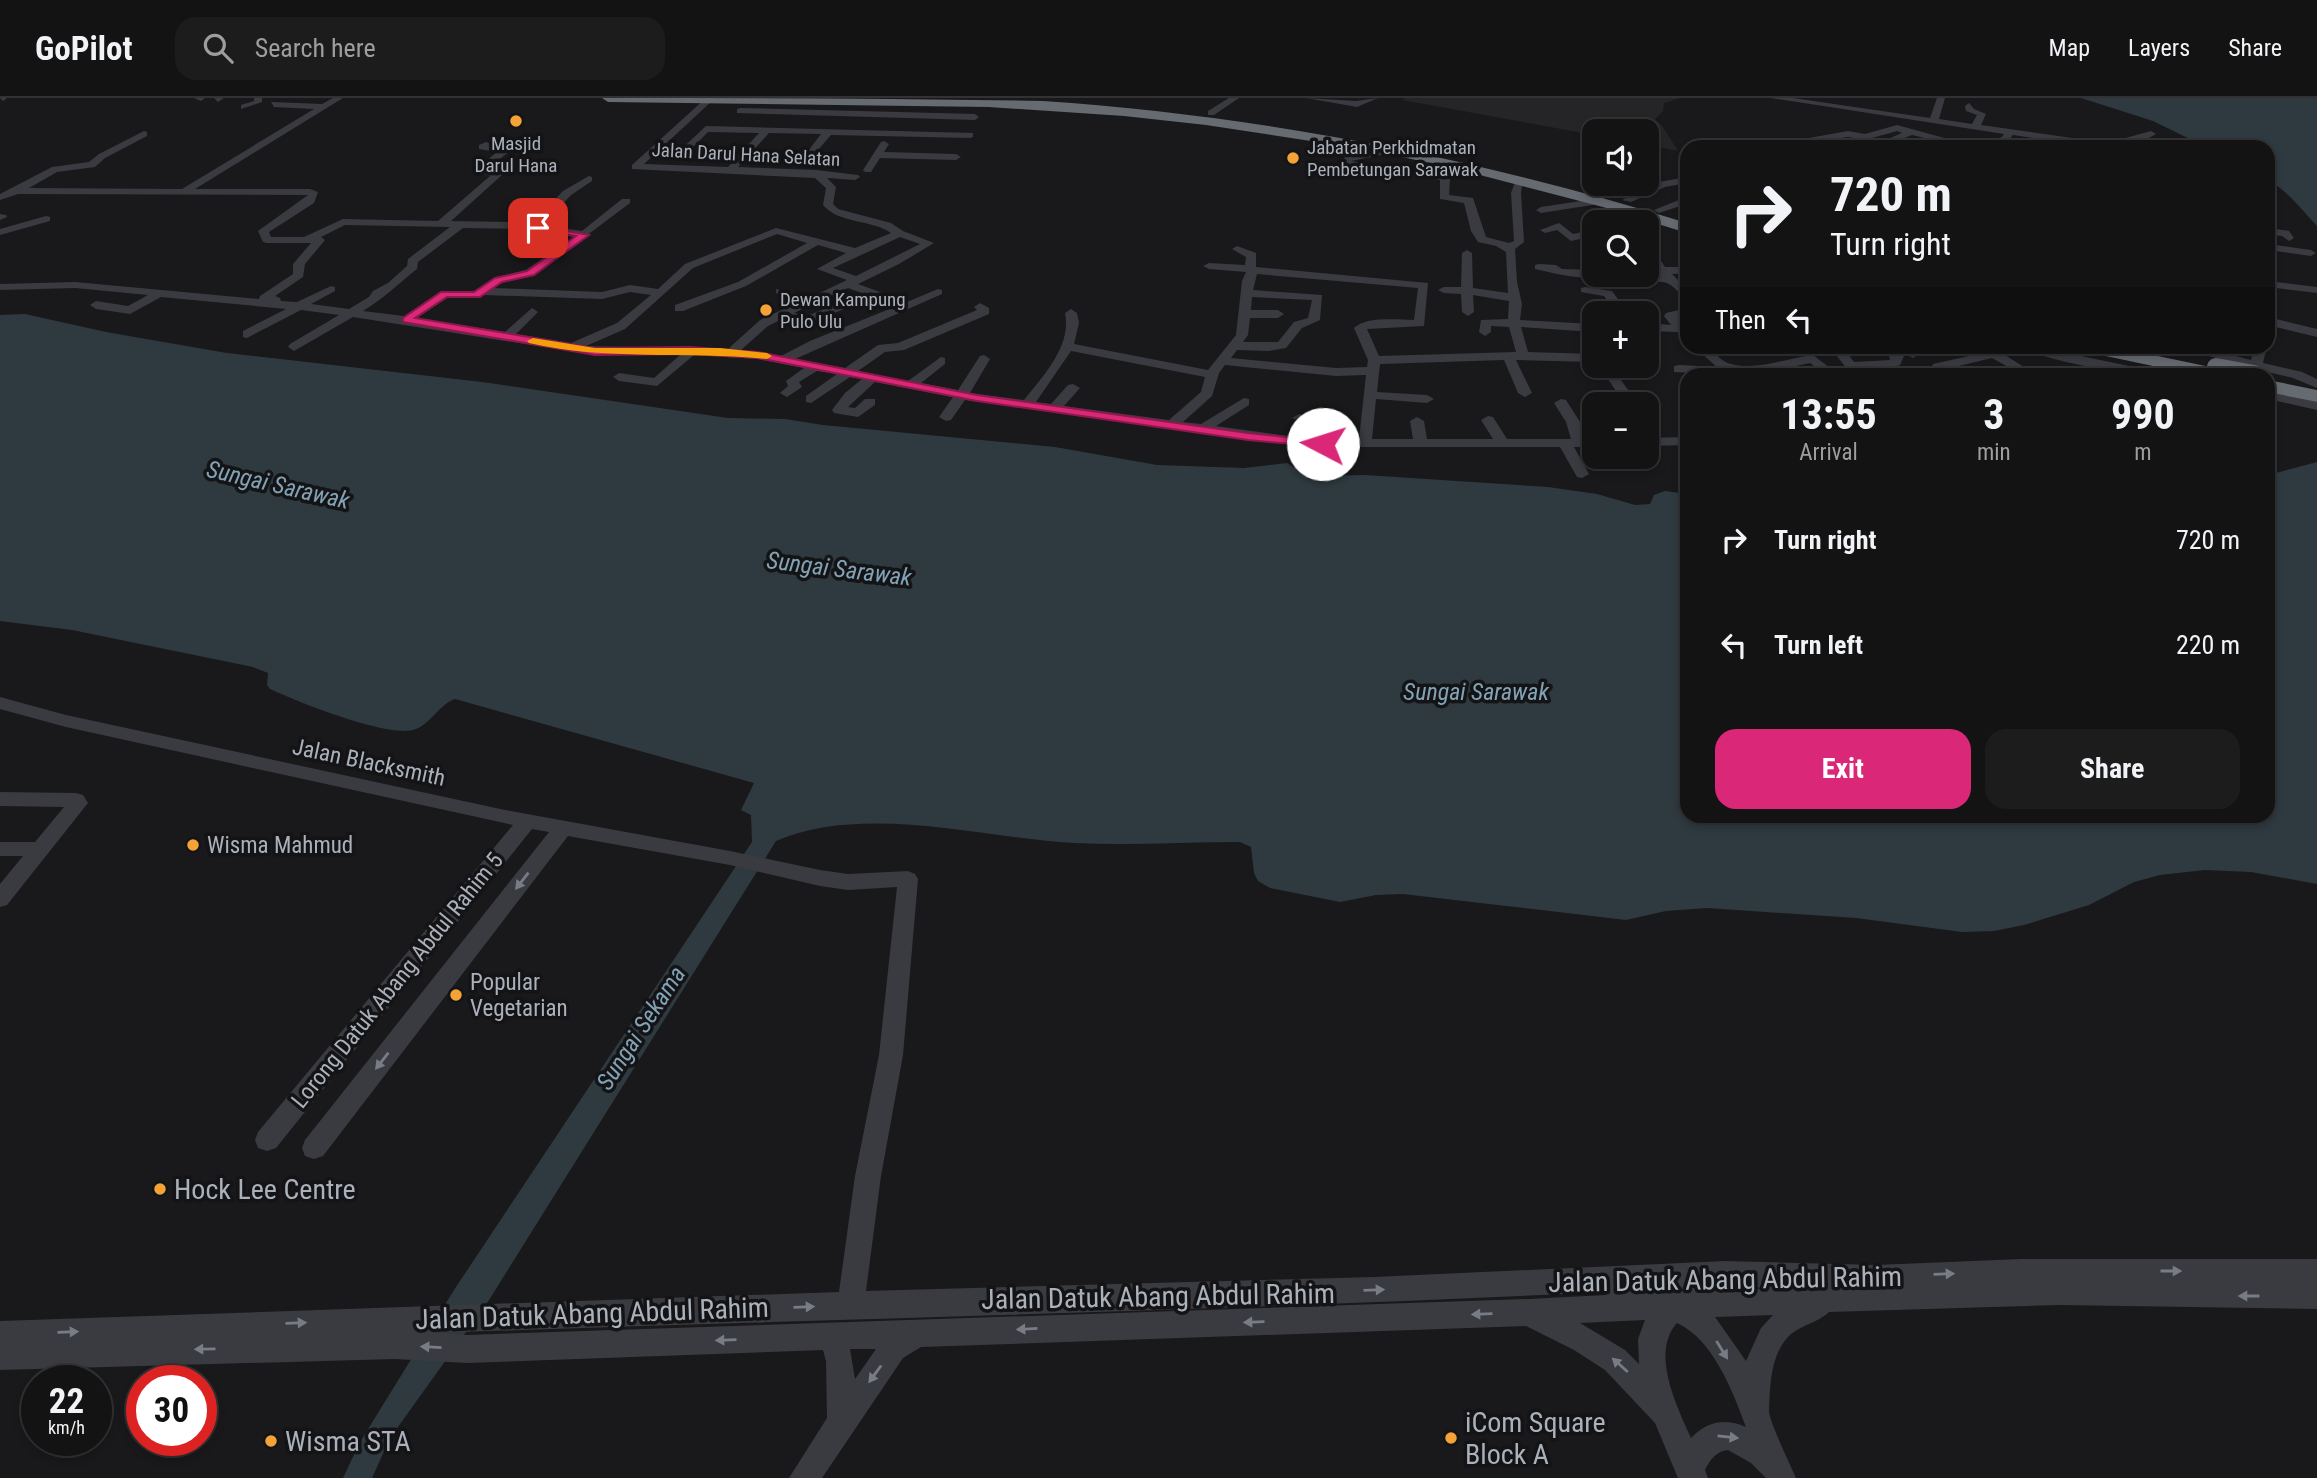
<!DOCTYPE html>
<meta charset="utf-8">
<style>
:root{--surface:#131314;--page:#1c1c1d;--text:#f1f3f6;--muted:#9d9ea0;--line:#323234;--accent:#db2777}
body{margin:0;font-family:"Roboto Condensed",sans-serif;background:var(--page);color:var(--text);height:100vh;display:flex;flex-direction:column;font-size:26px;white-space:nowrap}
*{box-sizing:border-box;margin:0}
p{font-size:23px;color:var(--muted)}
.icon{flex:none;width:38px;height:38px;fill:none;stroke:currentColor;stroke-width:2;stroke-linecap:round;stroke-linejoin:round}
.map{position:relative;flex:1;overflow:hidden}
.side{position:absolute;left:1680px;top:270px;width:595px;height:455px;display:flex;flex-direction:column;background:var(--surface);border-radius:21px;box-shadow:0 4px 10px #0003,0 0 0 2px var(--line)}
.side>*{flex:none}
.banner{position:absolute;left:1680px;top:42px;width:595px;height:214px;border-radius:21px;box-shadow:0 4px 10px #0003,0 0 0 2px var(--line);background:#131314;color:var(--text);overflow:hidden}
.fabs{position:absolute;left:1582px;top:21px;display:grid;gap:14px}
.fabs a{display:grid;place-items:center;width:77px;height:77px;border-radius:14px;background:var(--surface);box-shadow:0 4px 10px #0003,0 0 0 2px var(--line);font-size:35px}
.speed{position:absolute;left:21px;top:1267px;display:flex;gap:14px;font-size:35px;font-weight:700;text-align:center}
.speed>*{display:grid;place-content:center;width:91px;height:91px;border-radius:50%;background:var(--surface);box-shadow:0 4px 10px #0003,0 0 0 2px var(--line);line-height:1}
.speed small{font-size:18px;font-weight:400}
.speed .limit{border:10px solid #d22;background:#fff;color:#111}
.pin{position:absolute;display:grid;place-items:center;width:60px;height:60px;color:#fff;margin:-30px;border-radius:14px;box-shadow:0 4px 10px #0006}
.me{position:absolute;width:77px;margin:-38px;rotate:275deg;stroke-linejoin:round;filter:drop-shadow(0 0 5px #0008)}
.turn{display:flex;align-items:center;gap:24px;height:147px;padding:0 35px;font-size:32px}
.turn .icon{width:91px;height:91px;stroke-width:2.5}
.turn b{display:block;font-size:49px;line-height:60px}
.then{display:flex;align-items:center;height:66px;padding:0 35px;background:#0003;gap:14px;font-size:26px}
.eta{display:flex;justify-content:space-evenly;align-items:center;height:119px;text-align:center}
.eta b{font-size:42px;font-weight:700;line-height:49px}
.button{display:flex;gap:14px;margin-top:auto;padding:14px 35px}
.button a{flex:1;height:80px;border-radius:21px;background:var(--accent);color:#fff;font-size:28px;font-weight:700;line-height:80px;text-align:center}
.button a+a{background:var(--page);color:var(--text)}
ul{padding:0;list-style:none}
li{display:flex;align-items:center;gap:21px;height:105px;padding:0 35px}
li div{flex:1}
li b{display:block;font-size:26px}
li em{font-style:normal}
header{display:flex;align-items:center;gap:42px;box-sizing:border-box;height:98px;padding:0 35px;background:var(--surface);border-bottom:2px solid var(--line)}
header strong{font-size:33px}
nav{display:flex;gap:38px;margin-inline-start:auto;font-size:24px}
.search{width:490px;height:63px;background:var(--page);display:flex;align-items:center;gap:18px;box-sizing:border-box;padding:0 24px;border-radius:21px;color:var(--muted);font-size:26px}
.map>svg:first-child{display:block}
</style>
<header>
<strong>GoPilot</strong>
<div class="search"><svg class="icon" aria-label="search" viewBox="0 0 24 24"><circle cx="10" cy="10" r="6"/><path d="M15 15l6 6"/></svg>Search here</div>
<nav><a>Map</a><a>Layers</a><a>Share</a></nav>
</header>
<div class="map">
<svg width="2317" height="1380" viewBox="0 0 2317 1380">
<rect width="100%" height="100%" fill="#19191b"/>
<!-- built -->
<path fill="#252528" d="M1405,0H1681L1664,5L1663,13L1655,21L1663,29L1678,53L1647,47V33H1594V37L1402,2Z"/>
<!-- water -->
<path fill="#2e3a40" d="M2081,0H2317V128C2301,111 2288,93 2268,82V49H2206L2153,23Z
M25,216L106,234L227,255L482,284L728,320L785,321L823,327L1055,349L1157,367L1244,370L1287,365L1309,378L1365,377L1548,389L1597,396L1635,407L1650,406L1654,397L1665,393L1687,396V718H2268V377L2317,364V786L2251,774L2205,772L2160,777L2134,784L2089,807L2024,827L1994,833L1962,834L1856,820L1707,810L1666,813L1626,822L1403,796L1376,797L1340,804L1270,790L1258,783L1254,775L1251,749L1240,744C1184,744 1129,748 1074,745C982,740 864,705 776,743L489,1202L390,1340L372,1380H343L360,1344L454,1192L752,744L751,717L741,712L754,685L455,601C440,606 431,625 416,631C392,642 296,603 270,591L267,587L268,575L253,569L72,532L0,523V217Z"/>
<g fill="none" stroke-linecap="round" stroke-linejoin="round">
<!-- minor -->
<path fill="#3a3b40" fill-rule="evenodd" d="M0,0H7L3,3Z
M194,0H205L201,3Z
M214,0H224L218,4Z
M254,0H262V4L241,11V7L254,3Z
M333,0H343L195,91H310L318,94L314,105L269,134L271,139H304L343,121L438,123L490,78L474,73L497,54L479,51V47L486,44L510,53L487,71L503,76L451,123L511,124L535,100L540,103L522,125H533L563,93L589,78L592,79V83L571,97L543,127L582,133L622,101H630V105L534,177L502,185L493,190L602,194L630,187L658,191L685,166L776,130L855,150L891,135C871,121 839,126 823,107L826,90L815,80L632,71V67L706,0L713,2L644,66L728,69L759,35L708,34L680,62H674V58L706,28L973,35V39L970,40L831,37L804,68L799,65L821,36L769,35L738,69L816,72L858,77L860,79L855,82L827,80L836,89L833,106L838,111L891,125L903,133L934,145L899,166L858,186L907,204L938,191L942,192V196L795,261L845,270L878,247L898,245L977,212L974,209L980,205L989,210V216L904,252L885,254L858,273L908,283L941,259L945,260V266L921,285L958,292L980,258L984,257L990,261L970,295L1024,302C1043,278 1072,248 1065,215L1071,211L1077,215L1079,225L1074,246L1208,272L1236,237L1242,183L1246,174L1209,171L1203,168L1209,165L1245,167L1246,159L1232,151L1237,148L1256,155V169L1428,185L1424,228L1367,231L1379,258L1516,254L1509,229L1491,228V234L1485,238L1479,234L1481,222L1508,221L1509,203L1473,197L1474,214L1468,218L1462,214L1461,196L1444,195L1438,192L1444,189H1461L1462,155L1467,152L1472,155L1473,190L1508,195L1506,154L1496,148L1478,144L1471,133L1464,105L1440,101V82L1350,70L1341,64L1347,57L1393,49L1398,52L1396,54L1351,63L1443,77L1455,65H1461V69L1450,81L1449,97L1473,100L1486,139L1509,145L1514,143L1511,95L1517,79H1523L1521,95L1524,144L1515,151L1517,184L1522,206L1520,222L1594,226V234L1521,229L1528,254L1594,256V264L1516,262L1532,295L1525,299L1518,295L1504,262L1380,266L1377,294L1427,297L1434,301L1427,305L1376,301L1372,341H1413L1410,323L1417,319L1424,323L1427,341H1493L1481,322L1488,318L1493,319L1507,341H1571L1566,324L1554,305L1561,301L1566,302L1580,324L1585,341H1594V349H1574L1589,376L1582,380L1577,379L1560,349H1308L965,302L951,322L946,323L939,319L953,299L875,284L848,309L855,310L865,301H875V307L858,319L834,315L832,312L845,295L862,281L850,279L811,305L806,304V298L837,276L817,273L799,284L802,289L787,299L780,295L788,288L786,283L804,270L757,261L694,257L657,288L619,283L613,279L619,275L654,280L680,257H595L353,219L294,253L288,249L290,246L339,217L301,212L247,240L243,239V233L286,211L161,199L130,216L96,211L90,207L96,203L128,208L148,197L75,190L0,192V186L75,184L259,201L260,198L293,176V166L311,145H267L263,144L258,133L308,97L18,96L0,102V96L52,69L89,64L99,56L144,33L147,34V38L105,60L95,69L57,74L29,90L182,91L314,11L274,9L271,4L322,6ZM345,127L450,129L408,161L407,168L388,185L373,193L369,199L349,211L311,206L335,193V189L331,188L297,204L281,203L280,200L275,198L303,179L305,166L325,142L321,139ZM463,130L534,131L574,139L526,172L494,180L474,193L441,194L404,218L363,213C383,201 398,186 417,171L418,164ZM777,136L807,145L738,184L675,207V213H683L746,188L818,147L846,155L817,171L847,182L811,199L776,191V195L801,203L760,222L728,251L586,248L625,231L693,170ZM900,139L920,146L856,178L833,170ZM1257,176L1418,190L1414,222C1397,222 1367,218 1354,230L1368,262L1367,269L1336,270L1231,260L1237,252L1269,253L1286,250L1302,230L1320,222L1322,197L1253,192ZM848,190L897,208L810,243L781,258L741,252L768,228L784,220L808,226L844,211V205L840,204L807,218L794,215ZM630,194L651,197L617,225L571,245L516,236L538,214L532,210L505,234L417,220L447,200H476L484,197L602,201ZM1252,199L1312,202L1308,220L1294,224L1278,244H1243L1248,237L1250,220H1278L1284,216L1278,212H1251ZM1071,253L1205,279L1201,294L1169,322L1064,308L1080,290L1073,286L1068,287L1051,306L1036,304ZM1225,267L1336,278L1366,277L1359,341H1316L1319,322L1317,319L1299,316L1292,320L1305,325L1302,340L1216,328L1249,307V301L1244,300L1201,326L1183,324L1212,298L1219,275Z
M1229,0H1239L1214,17H1208V13Z
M1306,0L1356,3L1378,0L1357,9Z
M1771,0H1793L1930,20L1937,0H1945L1939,21L1972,26L1977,17L1966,13L1965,8L1969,5L1974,11L1986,16L1981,27L2107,45L2151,33L2156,36C2117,60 2058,43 2013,37L2008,43L1981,49V45L2002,39L2004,36Z
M740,10L975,16L979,19L975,22L737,15V11Z
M1897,27L1959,44L1951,49H1938L1945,45L1912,37L1882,49H1869L1902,35L1897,33L1865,42L1848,39L1786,48L1781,45L1848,33L1865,36Z
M884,43L889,46L884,54L956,56L961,59L956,62L880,60L871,74H865L863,72L881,44Z
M1687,79V85L1665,89L1631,104L1622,102L1659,84Z
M1601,100L1605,101V105L1541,115L1536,112L1541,109Z
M1679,102L1687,104V110L1680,108L1659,115L1654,112Z
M0,116L6,117L7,119L0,122Z
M46,118L50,119V123L0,137V131Z
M1559,125L1573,136L1594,132V138L1571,143L1557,132L1545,135L1540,132Z
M2268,130L2289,133L2294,140L2289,143L2282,138L2268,136Z
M1647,146L1651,147L1665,169H1687V175L1672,176L1687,191V200C1680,197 1676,190 1669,186C1650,177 1620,197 1603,177L1661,179L1647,157Z
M2268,146L2311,152L2316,155L2311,158L2268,152Z
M1539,166L1556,167L1562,171L1594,172V177H1598C1578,183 1555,175 1535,171V167Z
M2268,183L2317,189V195L2268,189Z
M1585,189L1612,193L1628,215H1616L1604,198L1581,194V190Z
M1687,210V218L1678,220L1687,230V241L1678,234L1647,233V225L1671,227L1664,218L1666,215Z
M2268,219L2317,231V239L2268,227Z
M1693,248C1717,248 1715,262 1731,266C1757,273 1787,260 1813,257L1838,276H1825L1810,265L1762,275L1721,276L1674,274V268L1679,267L1717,269Z
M1829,248H1842L1854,264L1890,262L1887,248H1910L1919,256L1913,260L1901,254L1904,258L1900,267L1881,272H1860L1863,276H1851Z
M1993,248H2011L2000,254L2035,276H2021L1992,260L1938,273L1932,269L1933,266L1987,254Z
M2020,248H2059L2062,254L2148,272L2154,276C2130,278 2040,262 2020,248Z
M2174,248H2197L2251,262L2255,248H2267L2263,265L2302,274L2317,281V290L2293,280L2259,272L2255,276H2243L2248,269Z
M1599,268H1611L1638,306H1625Z
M2268,293L2317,304V312L2268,301Z
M1687,339V347L1647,348V340Z
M0,599L66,617L505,712L730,753L820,772L848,776L908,773L915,776L918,781L903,957L881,1078L866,1193L1374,1179L1725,1163L1876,1167L2021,1161H2317V1211L2060,1207L1829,1214C1818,1225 1799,1227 1787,1240C1770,1260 1770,1289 1769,1313C1769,1323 1791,1368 1796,1380H1766L1751,1365L1728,1352C1716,1353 1710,1362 1705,1372L1708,1380H1678L1655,1325L1605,1272L1574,1252L1526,1228L921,1249L903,1260L822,1380H789L827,1320L826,1263L823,1252L467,1265L395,1261L0,1272V1223L839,1194L855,1078L879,957L897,789L848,792L820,788L730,767L568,738L323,1058L314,1061L305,1058L302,1050L305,1042L549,734L532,731L276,1050L267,1053L258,1050L255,1042L258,1034L513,727L66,629L0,611ZM1738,1189L1769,1190L1737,1192ZM1605,1194L1606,1197L1529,1201L467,1237L434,1235C824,1221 1214,1213 1605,1194ZM1773,1217L1761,1230L1746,1263L1715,1219ZM1645,1222L1638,1241L1639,1266L1625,1252L1580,1225ZM1677,1225C1713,1241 1733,1294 1746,1329C1725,1320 1707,1323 1691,1340C1677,1308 1650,1255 1677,1225ZM850,1251H876L855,1281Z
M0,694L76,695L83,697L88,705L7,807L0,809V786L23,758H0V744H35L64,709L0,708Z"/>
<!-- highway -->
<path fill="#666a71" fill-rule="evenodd" d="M602,0C748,0 897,0 1043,3C1263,18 1477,60 1687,125V135L1603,109L1449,69L1369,52L1206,27L1124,18L988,9L608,4Z
M2073,248H2110L2215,270L2224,276H2191L2082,253Z
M2268,282L2317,292V304L2268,294Z"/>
<!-- highway-bridge -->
<path stroke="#666a71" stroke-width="18" d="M2216,269L2254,276"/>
</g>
<!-- one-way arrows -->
<defs><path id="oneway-solid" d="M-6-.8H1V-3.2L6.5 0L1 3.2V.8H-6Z" transform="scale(1.75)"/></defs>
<g fill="#787c84">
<use href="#oneway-solid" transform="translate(522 783) rotate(128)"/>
<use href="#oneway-solid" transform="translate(382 963) rotate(128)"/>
<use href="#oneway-solid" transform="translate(2171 1173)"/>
<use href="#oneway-solid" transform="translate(1944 1176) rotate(-2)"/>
<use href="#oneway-solid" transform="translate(1374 1192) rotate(-2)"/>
<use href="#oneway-solid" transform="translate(2249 1198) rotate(180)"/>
<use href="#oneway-solid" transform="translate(804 1209) rotate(-2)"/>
<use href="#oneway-solid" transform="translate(1482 1216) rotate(178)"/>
<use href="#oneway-solid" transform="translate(1254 1224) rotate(178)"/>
<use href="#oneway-solid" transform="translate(296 1225) rotate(-2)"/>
<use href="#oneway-solid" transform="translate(1027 1231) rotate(177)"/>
<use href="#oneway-solid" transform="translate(68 1234) rotate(-2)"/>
<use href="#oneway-solid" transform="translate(726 1242) rotate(178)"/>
<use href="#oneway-solid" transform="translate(431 1249) rotate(-177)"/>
<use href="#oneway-solid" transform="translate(205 1251) rotate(179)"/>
<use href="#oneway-solid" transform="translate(1722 1252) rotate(58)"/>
<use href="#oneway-solid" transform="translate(1620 1267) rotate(-138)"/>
<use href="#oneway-solid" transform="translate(875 1276) rotate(126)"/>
<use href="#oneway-solid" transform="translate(1728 1339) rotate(6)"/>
</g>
<!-- route -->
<path fill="#db2777" stroke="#8e194d" stroke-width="2" d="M538,128L589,137L534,177L502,184L480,199H447L415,220L595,250L691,249L758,254L977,297L1248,335L1323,343L1328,346L1323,349L1248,342L977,303L758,260L691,256L595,257L403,224V220L441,194H474L495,180L527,173L576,138L535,132L534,130Z"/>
<!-- slow -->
<path fill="#f59e0b" d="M533,240L595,250H720L767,255L772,258L767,261C687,253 607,263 529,245L527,243Z"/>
<!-- markers -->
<g fill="#f5a337" stroke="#141416" stroke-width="2.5">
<circle cx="516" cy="23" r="7"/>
<circle cx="1293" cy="60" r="7"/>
<circle cx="766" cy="212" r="7"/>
<circle cx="193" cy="747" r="7"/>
<circle cx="456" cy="897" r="7"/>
<circle cx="160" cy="1091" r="7"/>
<circle cx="1451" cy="1340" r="7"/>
<circle cx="271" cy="1343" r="7"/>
</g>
<g text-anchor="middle" stroke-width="7" stroke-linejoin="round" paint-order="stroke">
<!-- far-poi labels -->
<g font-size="19" fill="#abb1bb" stroke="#141416" text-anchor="start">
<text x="516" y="52" text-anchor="middle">Masjid<tspan x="516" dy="22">Darul Hana</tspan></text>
<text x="1307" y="56">Jabatan Perkhidmatan<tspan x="1307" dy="22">Pembetungan Sarawak</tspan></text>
<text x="780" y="208">Dewan Kampung<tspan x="780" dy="22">Pulo Ulu</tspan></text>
</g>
<!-- far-street labels -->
<g font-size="19" fill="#abb1bb" stroke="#141416">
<text transform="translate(746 56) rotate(3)" y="7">Jalan Darul Hana Selatan</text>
</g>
<!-- street labels -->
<g font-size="23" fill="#abb1bb" stroke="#141416">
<text transform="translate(369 664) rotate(12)" y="8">Jalan Blacksmith</text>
<text transform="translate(397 882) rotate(-51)" y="8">Lorong Datuk Abang Abdul Rahim 5</text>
</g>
<!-- poi labels -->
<g font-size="23" fill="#abb1bb" stroke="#141416" text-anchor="start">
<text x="207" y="755">Wisma Mahmud</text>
<text x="470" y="892">Popular<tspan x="470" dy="26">Vegetarian</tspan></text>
</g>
<!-- water labels -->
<g font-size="24" font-style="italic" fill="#82a3b6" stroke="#141416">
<text transform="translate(278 387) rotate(13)" y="8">Sungai Sarawak</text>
<text transform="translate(839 471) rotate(7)" y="8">Sungai Sarawak</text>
<text x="1476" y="602">Sungai Sarawak</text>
<text transform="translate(641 930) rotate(-57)" y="8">Sungai Sekama</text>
</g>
<!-- near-poi labels -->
<g font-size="28" fill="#abb1bb" stroke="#141416" text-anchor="start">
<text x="174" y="1101">Hock Lee Centre</text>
<text x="1465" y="1334">iCom Square<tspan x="1465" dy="32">Block A</tspan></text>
<text x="285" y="1353">Wisma STA</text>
</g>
<!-- near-street labels -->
<g font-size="28" fill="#abb1bb" stroke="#141416">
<text transform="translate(1725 1181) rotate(-1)" y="10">Jalan Datuk Abang Abdul Rahim</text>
<text transform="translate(1158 1198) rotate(-1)" y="10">Jalan Datuk Abang Abdul Rahim</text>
<text transform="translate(592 1215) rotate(-2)" y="10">Jalan Datuk Abang Abdul Rahim</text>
</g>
</g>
</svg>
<div class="fabs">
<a><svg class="icon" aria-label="sound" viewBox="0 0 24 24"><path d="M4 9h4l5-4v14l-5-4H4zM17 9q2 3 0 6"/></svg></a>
<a><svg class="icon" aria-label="search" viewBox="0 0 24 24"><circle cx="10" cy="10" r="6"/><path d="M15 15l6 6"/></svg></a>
<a>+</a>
<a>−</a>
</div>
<div class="speed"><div>22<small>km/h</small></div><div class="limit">30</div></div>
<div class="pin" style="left:538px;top:130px;background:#d93025"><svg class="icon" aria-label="arrive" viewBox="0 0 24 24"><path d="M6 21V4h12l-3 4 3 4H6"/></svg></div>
<svg class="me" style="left:1323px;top:346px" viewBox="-20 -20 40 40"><circle r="19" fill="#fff"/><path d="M0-13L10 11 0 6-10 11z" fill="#db2777"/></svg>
<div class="banner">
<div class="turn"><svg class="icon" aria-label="right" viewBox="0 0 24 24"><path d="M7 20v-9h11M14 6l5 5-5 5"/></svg><div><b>720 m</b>Turn right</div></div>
<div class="then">Then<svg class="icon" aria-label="left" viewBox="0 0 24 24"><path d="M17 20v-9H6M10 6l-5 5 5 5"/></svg></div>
</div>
<section class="side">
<div class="eta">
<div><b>13:55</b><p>Arrival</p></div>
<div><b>3</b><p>min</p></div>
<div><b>990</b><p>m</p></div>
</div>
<ul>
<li><svg class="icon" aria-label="right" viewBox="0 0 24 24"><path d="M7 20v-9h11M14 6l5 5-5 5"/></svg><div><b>Turn right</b></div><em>720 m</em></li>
<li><svg class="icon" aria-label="left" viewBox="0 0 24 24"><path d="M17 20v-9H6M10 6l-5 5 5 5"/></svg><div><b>Turn left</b></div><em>220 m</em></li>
</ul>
<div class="button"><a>Exit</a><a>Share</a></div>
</section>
</div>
